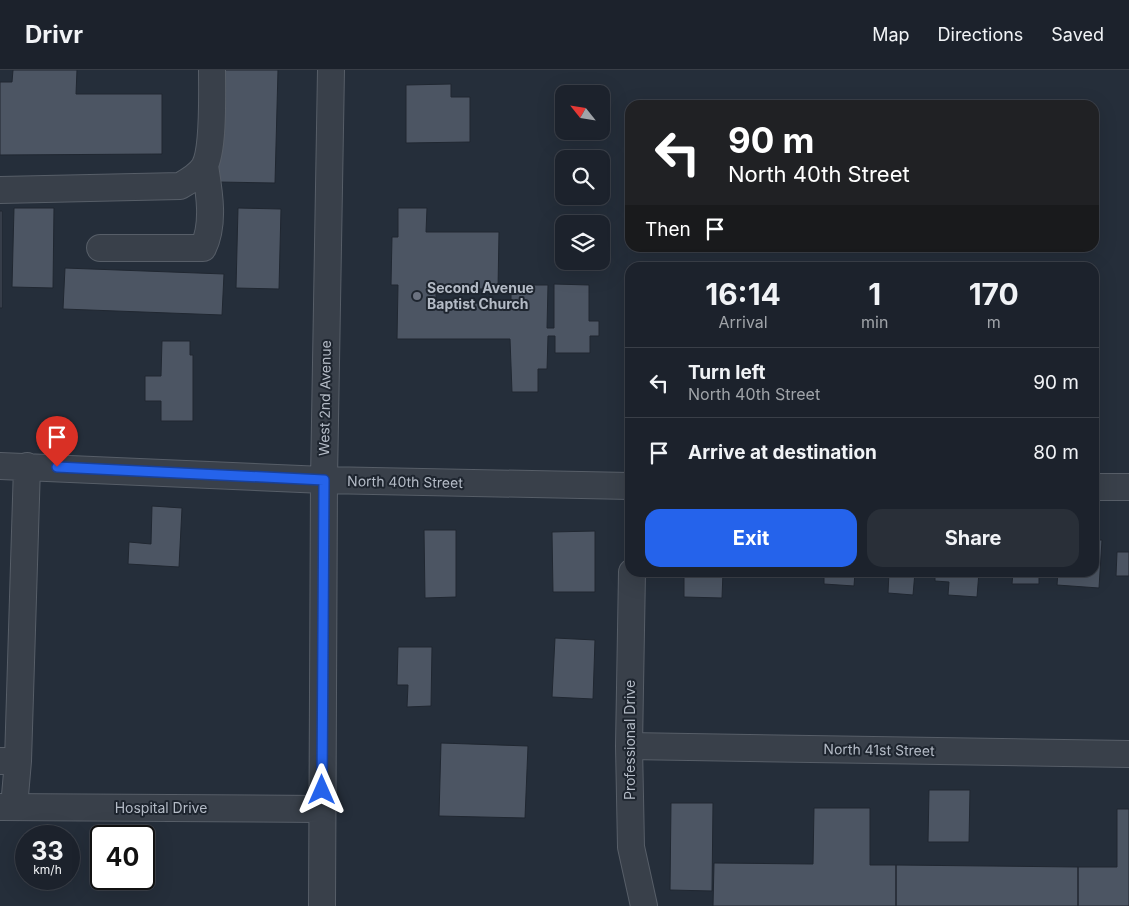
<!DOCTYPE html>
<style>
:root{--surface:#1c222c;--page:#292f38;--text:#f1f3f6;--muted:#a0a4a9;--line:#3a3f48;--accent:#2563eb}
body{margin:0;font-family:Inter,sans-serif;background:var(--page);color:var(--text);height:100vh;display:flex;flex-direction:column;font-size:19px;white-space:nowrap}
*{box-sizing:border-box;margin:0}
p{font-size:16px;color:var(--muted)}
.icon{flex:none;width:28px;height:28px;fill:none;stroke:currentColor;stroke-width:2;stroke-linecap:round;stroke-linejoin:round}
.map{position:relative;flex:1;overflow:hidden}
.side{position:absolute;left:625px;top:192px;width:474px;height:315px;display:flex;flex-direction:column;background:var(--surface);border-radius:15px;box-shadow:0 5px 20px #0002,0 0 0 1px var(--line)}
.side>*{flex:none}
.banner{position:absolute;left:625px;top:30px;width:474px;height:152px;border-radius:15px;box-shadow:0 5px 20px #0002,0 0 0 1px var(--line);background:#202124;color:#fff;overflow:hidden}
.needle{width:32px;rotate:300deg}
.controls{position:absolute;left:555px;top:15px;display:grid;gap:10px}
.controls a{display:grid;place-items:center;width:55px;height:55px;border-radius:10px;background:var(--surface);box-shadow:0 5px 20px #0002,0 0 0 1px var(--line);font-size:25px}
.speed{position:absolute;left:15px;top:755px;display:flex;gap:10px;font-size:25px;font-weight:700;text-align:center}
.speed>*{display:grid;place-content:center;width:65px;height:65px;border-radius:50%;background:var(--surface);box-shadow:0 5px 20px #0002,0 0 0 1px var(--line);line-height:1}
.speed small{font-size:12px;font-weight:400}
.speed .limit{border:2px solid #111;border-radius:8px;background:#fff;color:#111}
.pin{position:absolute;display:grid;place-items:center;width:42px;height:42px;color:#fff;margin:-51px -21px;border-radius:50% 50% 50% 0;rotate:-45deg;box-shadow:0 0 5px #0007}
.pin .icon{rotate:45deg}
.me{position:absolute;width:55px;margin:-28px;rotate:0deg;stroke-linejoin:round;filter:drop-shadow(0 0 4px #0008)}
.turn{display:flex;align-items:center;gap:18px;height:105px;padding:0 20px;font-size:22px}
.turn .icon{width:65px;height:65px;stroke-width:2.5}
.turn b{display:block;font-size:35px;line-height:42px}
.then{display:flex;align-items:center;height:48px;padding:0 20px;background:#0003;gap:10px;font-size:19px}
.eta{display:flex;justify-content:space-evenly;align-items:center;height:85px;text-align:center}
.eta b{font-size:30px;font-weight:700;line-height:35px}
.button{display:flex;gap:10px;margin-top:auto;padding:10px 20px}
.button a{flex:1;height:58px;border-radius:15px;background:var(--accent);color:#fff;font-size:20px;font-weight:700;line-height:58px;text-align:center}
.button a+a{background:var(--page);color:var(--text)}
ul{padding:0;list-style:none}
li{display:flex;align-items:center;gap:15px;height:70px;padding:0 20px;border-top:1px solid var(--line)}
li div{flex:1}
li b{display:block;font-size:19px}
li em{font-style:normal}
header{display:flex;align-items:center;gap:30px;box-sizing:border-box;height:70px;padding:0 25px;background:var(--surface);border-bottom:1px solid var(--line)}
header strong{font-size:24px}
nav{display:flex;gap:28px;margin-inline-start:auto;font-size:18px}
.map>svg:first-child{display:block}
</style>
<header>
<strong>Drivr</strong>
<nav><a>Map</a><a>Directions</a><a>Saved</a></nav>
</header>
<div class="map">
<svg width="1129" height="836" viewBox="0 0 1129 836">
<rect width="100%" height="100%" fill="#252e3a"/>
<!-- building -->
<path fill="#4c5563" stroke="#202731" d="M13,0H77L76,24H162V84L0,85V12H12Z
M220,0H278L275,113L218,112Z
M451,14V27H470V72L406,73V15Z
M14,138H54L53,218L12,217Z
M238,138L281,139L279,219L236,218Z
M398,138H427L426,162H499L498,219H436V233H511V215H548L547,258H554V214L589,215V251H599V266H590V283H555V266H548L547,299H538V322H512L510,269H397L398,215H391L392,167H398Z
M0,141H2V238H0Z
M65,198L224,204L222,245L63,239Z
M162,271H190V285H193V351H161V331H145V306H161Z
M152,436L182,438L179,497L128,494L129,472L151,474Z
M424,460H456V527L425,528Z
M595,461V522H553L552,462Z
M1094,470H1102L1099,518L1057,515L1058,502H1094Z
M1117,482H1129V506H1116Z
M684,502H723L722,528L684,527Z
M824,502H855L854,516L824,514Z
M889,502H915L913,525L888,523Z
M935,502H979L977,527L948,525L949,512L935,511Z
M1013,502H1039V514H1012Z
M555,568L595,570L593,629L552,627Z
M398,577H432L431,636L407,637L408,615H397Z
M441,673L528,676L525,748L439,746Z
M929,720H970L969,772H928Z
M671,733H713L712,821L670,820Z
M814,738H870V795H896V836H713L714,793L813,794Z
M1117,739H1129V836H1078V797H1117Z
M896,795L1078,797V836H896Z"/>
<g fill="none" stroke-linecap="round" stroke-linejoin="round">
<defs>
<path id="minor" d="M0,120L180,116C189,111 199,105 204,97C214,80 212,21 212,0
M100,178H203C215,154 209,121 205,96
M0,396L324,410L630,416
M1094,417H1129
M632,502L629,676L631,777L644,836
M629,676L1129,684
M1,691H18L14,737
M18,691L27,396
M0,737L322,739
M322,836L324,410L331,0"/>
</defs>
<!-- minor casing -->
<use href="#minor" stroke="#575e68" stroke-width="28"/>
<!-- minor -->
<use href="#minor" stroke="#39404a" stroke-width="26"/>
</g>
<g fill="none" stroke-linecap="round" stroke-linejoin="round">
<defs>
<path id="route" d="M57,397L324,410L322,720"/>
</defs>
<!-- route casing -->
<use href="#route" stroke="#184099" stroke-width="12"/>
<!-- route -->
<use href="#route" stroke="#2563eb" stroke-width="9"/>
</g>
<!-- markers -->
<circle fill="#6b7280" stroke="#1e252f" stroke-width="2" cx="417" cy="226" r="5"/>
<g text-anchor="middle" stroke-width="4" stroke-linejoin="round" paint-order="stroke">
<!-- poi labels -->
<g font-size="14" font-weight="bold" fill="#b4bbc6" stroke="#1e252f" text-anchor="start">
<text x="427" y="223">Second Avenue<tspan x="427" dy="16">Baptist Church</tspan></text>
</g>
<!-- street labels -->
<g font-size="14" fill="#b4bbc6" stroke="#1e252f">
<text transform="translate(325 328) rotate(-89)" y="5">West 2nd Avenue</text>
<text transform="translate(405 412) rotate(1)" y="5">North 40th Street</text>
<text transform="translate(630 670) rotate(-90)" y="5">Professional Drive</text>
<text transform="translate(879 680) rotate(1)" y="5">North 41st Street</text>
<text x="161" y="743">Hospital Drive</text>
</g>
</g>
</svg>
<div class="controls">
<a><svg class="needle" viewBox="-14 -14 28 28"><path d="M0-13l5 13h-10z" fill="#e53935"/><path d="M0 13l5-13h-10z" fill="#a0a4a9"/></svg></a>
<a><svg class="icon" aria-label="search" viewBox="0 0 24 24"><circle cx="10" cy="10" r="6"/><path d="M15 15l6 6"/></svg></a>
<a><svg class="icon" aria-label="layers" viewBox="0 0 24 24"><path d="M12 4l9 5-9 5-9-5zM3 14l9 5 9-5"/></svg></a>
</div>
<div class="speed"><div>33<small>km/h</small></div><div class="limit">40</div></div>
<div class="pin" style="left:57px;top:397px;background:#d93025"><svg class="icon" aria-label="arrive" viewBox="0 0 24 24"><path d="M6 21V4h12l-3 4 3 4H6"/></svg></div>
<svg class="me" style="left:322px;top:720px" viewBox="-20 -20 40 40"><path d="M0-17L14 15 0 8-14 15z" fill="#2563eb" stroke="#fff" stroke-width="4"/></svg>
<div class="banner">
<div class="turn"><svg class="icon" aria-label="left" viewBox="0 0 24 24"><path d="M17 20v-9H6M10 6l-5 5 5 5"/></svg><div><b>90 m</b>North 40th Street</div></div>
<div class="then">Then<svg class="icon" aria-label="arrive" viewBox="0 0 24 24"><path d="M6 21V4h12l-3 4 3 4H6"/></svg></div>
</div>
<section class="side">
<div class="eta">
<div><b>16:14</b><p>Arrival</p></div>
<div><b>1</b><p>min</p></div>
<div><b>170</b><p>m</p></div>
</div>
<ul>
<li><svg class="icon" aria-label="left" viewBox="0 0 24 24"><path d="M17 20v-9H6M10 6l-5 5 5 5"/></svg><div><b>Turn left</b><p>North 40th Street</p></div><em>90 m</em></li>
<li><svg class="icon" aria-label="arrive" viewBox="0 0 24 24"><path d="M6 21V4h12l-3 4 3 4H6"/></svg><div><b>Arrive at destination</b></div><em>80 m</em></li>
</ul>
<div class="button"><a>Exit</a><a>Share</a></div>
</section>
</div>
